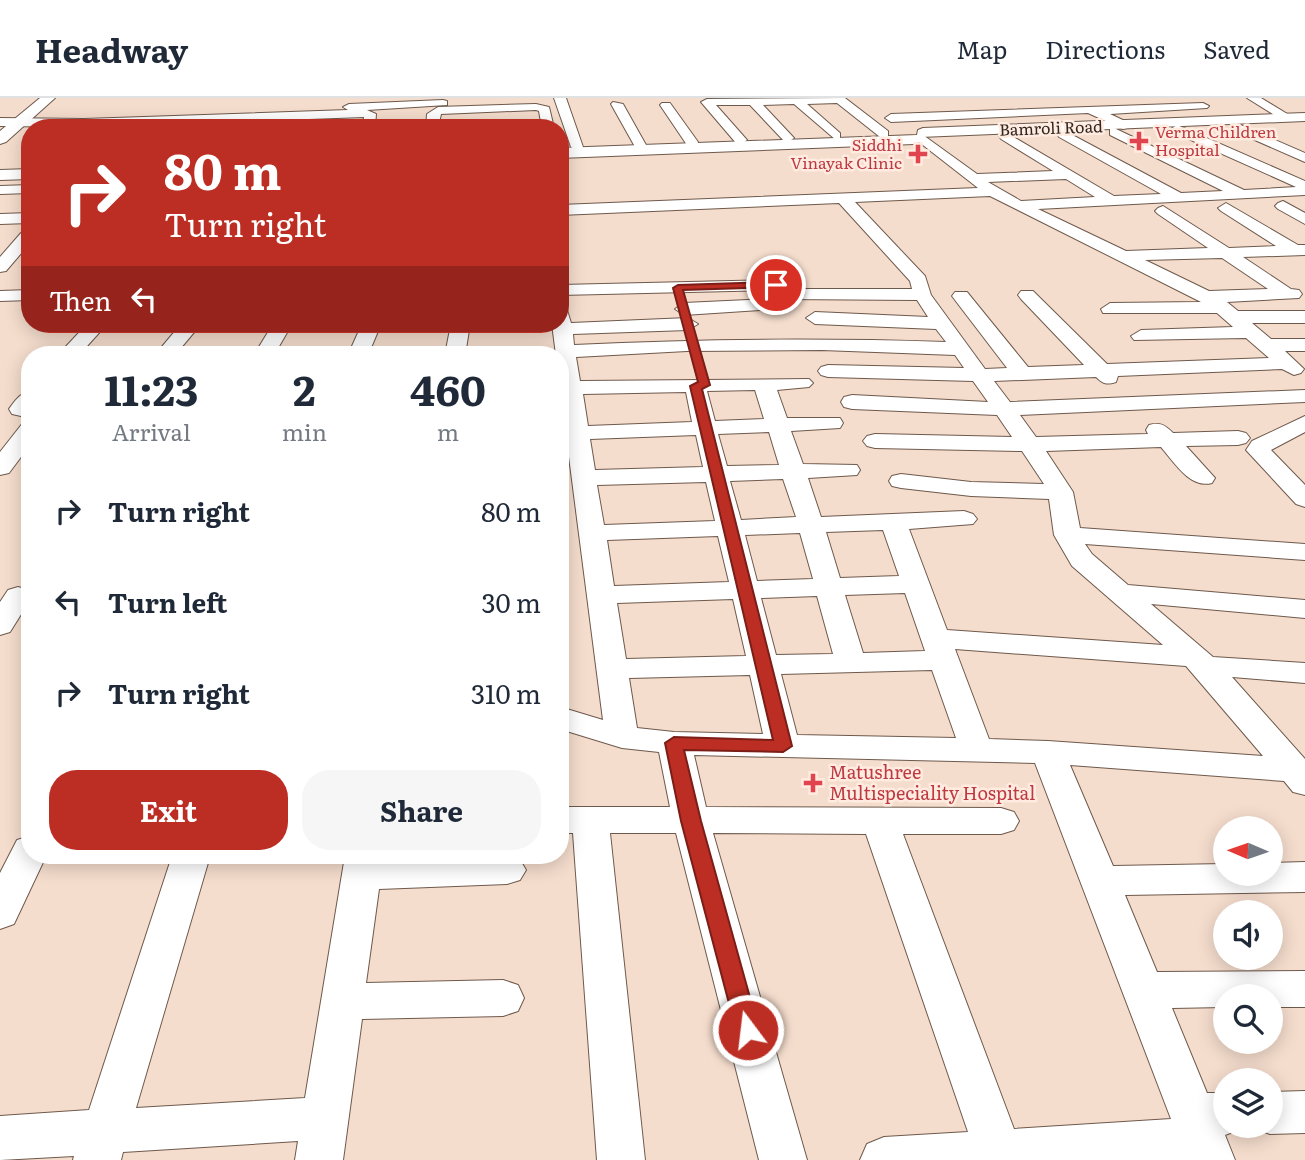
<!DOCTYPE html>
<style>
:root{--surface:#fff;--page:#f6f6f7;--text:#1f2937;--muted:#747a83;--line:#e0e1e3;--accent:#bc2e23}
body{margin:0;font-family:Literata,serif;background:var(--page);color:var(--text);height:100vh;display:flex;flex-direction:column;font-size:26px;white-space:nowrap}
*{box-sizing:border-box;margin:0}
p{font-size:23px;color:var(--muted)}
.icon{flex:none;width:38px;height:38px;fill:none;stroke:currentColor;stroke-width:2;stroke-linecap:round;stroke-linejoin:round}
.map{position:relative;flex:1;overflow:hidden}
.drawer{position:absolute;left:21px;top:248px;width:548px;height:518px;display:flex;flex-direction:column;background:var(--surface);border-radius:28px;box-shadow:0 4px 18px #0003}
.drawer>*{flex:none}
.guide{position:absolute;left:21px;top:21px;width:548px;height:214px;border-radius:28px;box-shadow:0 4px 18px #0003;background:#bc2e23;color:#fff;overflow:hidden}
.needle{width:46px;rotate:272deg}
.tools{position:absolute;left:1213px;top:718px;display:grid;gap:14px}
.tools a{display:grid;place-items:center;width:70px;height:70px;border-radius:50%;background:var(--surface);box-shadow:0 4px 18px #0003;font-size:35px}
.pin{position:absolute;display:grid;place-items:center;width:60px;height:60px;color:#fff;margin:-30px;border:4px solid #fff;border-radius:50%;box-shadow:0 2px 7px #0007}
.me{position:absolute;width:77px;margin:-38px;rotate:345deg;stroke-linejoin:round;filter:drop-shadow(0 0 5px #0008)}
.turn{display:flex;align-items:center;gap:24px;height:147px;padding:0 28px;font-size:32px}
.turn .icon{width:91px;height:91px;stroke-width:2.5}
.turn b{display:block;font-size:49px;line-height:60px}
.then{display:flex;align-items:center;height:66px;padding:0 28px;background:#0003;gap:14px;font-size:26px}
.eta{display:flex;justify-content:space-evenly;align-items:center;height:119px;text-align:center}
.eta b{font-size:42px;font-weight:700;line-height:49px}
.cta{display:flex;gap:14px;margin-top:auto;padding:14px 28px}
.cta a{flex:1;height:80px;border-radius:28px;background:var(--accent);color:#fff;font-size:28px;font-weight:700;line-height:80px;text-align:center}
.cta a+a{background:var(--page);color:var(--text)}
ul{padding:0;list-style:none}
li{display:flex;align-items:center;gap:21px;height:91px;padding:0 28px}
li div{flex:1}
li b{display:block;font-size:26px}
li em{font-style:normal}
header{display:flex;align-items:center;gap:42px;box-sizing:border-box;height:98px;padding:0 35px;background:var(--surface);border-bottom:2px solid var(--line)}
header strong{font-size:33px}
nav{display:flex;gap:38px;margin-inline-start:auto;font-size:24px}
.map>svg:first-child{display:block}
</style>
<header>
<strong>Headway</strong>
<nav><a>Map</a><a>Directions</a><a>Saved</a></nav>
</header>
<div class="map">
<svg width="1305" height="1062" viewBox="0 0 1305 1062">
<rect width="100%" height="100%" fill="#f5ddcd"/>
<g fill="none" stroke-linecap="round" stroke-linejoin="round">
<defs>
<path id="minor" d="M554,0H566L583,49L582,52L577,53L571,49Z
M845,0L888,33V39H880L837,5L807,6L840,35V41L836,42L794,6L763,7L794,40L788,44L784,43L750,7H716L747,42L741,46L736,45L701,4L707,1Z
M1247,0H1261L1294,20L1284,23Z
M443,2L447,3V7L367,12L376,16L375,30H363L364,19L84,29L0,28V20L84,21L348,12L343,9L349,6Z
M613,4L623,6L646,47L645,50H635L634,47L611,6Z
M662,5H670L698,44L697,47H687L660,7Z
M1203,5L1209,8L1207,10L1110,16L1127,24V30L1123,31L1088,15L891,24L885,20L891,16Z
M536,6L549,9L554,30H542L539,13L536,12L441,16L438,30H426L427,16L438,9Z
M1236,25L1305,55V64L1232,32L1230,29Z
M1177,27L1305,83V97L1038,111L1126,153L1208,150L1158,116L1155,113L1158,110L1163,108L1229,150L1276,148L1221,113L1218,110L1226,105L1298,147H1305V157L1243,159L1291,191L1299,192L1302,196L1299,200L1227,204L1238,213H1305V225H1252L1271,241H1305V253H1285L1304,271L1301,275L1294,277L1282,271L1118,278L1116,284C1107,287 1103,286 1096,279L994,283L1010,304L1305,292V304L1020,317L1036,339L1148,336L1146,332L1149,327C1160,324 1165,327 1173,335L1238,333L1246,335L1250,340L1246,345L1238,347L1186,348L1215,380L1212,385C1190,391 1174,364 1161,349L1046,353L1073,394L1080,430L1305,446V462L1085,446L1092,456L1128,487L1305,502V520L1151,506L1213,559L1305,565V585L1232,579L1305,661V697L1293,694L1284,683L1070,667L1113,768L1225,766V775H1270V765L1305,764V794L1125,797L1157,874L1305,873V909H1270V898H1225V909L1172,910L1207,995H1225V1027H1243L1241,1031L1225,1037L1235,1062H860L867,1046L884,1039L968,1034L866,736L713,735L807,1062H759L676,735H610L645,1062H597L573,735H560V709H670L659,654L622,650L560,631V609L603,622L560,289V257H556L552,226H560V210L567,212L571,225L688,220L698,226L688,232L573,236L574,247C699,241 822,240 946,244L936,231L815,226L806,220L815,214L928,219L917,202L782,201L776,200L771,192L560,197V187L773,182L784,184L788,191H912L910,183L839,105L560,117V107L978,90L919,44V38L923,37L977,76L1053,73L1001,41L999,38L1005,34L1114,98L1161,96L1059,39L1057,36L1063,32L1181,95L1223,93L1110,37V31L1114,30L1244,92L1296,89L1173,34L1171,31ZM1066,81L1095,99L1021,103L988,84ZM990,98L1201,204L1110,205L1101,211L1103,215H1217L1233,229L1141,232L1131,238L1134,242L1246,240L1269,260L1107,266L1033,193H1021L1018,197L1021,201L1084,267L1028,269L967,194H955L952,198L955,202L1007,270L985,271L931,197L925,178L855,104ZM1222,160L1268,191L1209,193L1145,162ZM822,252L955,257L964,270L828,267L821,269L818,273L821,277L828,279L973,283L988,304L852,297L844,299L841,304L844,309L852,311L997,317L1012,339L875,336L867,338L863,343L867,348L875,350L1022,353L1044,386L971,384L901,376L892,378L889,383L892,388L901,390L971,398L1049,401L1054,437L1072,468L1163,547L947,532L909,431L973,426L977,421L973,416L964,413L821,419L808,380L857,377L860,372L857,367L803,366L791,333L840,330L843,325L840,320H787L777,292L809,289L813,285L809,281L580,283L576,259L687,253ZM755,292L764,321L715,323L707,293ZM686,294L692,324L588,328L583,296ZM769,334L779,367L727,368L718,336ZM696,337L703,369L595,372L590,341ZM783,381L796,419L741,422L730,383ZM706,384L715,423L604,427L597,387ZM883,432L899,478L840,480L826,434ZM800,435L813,481L757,483L745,437ZM718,438L729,484L614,488L607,442ZM905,495L925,553L863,555L845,497ZM817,498L833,556L776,557L761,500ZM733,501L746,558L626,561L617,505ZM955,551L1186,568L1263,658L1048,643L989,641ZM932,572L956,640L797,637L781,576ZM750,577L763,636L674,634L637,630L629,580ZM694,657L1035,665L1171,1021L1014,1031L903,736H1001L1014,732L1019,723L1014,714L1001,710L706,709Z
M30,87V95L0,96V88Z
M1283,103L1305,115V126L1278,111L1275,108L1278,105Z
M30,115V125L0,126V116Z
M30,134V145L6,173L0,174V159L21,135Z
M30,192V202L0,203V193Z
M770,201L777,203L779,207L777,211L684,217L675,211L684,205Z
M87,226H107L79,257H58Z
M181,226H201L175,257H155Z
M273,226H292L274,257H254Z
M362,226H381L368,257H348Z
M451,226H470L465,257H445Z
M30,293V320L12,316L9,311C15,303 20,295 30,293Z
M1305,318V334L1271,352L1305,387V409L1296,406L1246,352L1252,343Z
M30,324V347L9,375L0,377V354L22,326Z
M18,489L28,492L30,502L10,534L0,537V504L8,492Z
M30,738V758H46L14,826L0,831V775L17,742Z
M172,758H210L136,1010L305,1000L345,758H383L382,762L507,758L520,762L526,772L520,782L507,786L379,791L366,885L503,882L518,887L524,900L518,913L503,918L362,921L343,1062H295L298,1043L123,1054L121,1062H73L74,1058L0,1062V1018L89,1012Z
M1305,993V1035L1270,1036L1254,1030L1252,1027H1270V994Z"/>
<path id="tertiary" d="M40,0H55L6,44L0,46V33Z
M1305,15V23L920,39V44L914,46L560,60V50L917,37L918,32L923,30Z
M30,71V81L0,82V72Z"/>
</defs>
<!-- minor casing -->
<use href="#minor" stroke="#6e594c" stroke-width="2"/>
<!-- tertiary casing -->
<use href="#tertiary" stroke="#6e594c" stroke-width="2"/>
<!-- minor -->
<use href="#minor" fill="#fff" fill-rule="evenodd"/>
<!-- tertiary -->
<use href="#tertiary" fill="#fff" fill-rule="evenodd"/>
</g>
<!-- route -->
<path fill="#bc2e23" stroke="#7a1e17" stroke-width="2" d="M776,184L781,187L779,189L683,192L710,287L702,291L792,648L783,654L684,652L701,723L759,932L756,939L748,942L740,939L736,932L681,723L665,645L674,639L773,642L690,288L698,284L673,190L678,187Z"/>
<!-- markers -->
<g fill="#e0444e" stroke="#ffebdf" stroke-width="2.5">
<path d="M1135.5 32.5h7v7h7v7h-7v7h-7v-7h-7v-7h7z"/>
<path d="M914.5 45.5h7v7h7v7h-7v7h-7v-7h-7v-7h7z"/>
<path d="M809.5 674.5h7v7h7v7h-7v7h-7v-7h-7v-7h7z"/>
</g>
<g text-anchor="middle" stroke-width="5" stroke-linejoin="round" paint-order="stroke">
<!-- far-street labels -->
<g font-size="16" fill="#2f2621" stroke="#ffebdf">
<text transform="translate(1051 30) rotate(-2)" y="6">Bamroli Road</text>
</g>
<!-- far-health labels -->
<g font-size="16" fill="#be3a42" stroke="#ffebdf" text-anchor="start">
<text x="1155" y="40">Verma Children<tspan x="1155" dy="18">Hospital</tspan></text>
<text x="902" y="53" text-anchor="end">Siddhi<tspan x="902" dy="18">Vinayak Clinic</tspan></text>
</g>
<!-- health labels -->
<g font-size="18" fill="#be3a42" stroke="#ffebdf" text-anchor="start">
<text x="829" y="681">Matushree<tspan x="829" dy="21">Multispeciality Hospital</tspan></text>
</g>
</g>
</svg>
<div class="tools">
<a><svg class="needle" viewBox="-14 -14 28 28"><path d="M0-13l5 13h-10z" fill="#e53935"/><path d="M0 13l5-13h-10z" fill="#747a83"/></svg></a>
<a><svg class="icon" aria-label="sound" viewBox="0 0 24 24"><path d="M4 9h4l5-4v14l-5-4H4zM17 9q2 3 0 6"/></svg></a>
<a><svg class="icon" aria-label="search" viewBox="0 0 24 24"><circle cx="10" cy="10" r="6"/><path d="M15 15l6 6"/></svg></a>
<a><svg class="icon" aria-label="layers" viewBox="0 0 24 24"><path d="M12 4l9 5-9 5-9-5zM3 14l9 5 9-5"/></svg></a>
</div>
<div class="pin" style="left:776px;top:187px;background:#d93025"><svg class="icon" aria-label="arrive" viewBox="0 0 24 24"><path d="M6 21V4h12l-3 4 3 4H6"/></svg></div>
<svg class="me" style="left:748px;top:932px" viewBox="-20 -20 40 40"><circle r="17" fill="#bc2e23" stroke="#fff" stroke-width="3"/><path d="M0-11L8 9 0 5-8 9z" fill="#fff"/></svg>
<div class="guide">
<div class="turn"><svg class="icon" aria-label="right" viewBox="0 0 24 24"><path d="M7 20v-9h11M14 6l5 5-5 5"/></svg><div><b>80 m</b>Turn right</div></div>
<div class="then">Then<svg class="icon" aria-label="left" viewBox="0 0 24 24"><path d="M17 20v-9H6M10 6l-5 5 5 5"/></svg></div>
</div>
<section class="drawer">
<div class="eta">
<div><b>11:23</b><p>Arrival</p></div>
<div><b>2</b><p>min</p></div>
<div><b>460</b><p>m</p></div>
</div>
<ul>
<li><svg class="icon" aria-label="right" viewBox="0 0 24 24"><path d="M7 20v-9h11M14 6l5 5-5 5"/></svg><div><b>Turn right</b></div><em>80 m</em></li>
<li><svg class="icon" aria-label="left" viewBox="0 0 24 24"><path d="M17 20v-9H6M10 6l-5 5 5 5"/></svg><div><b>Turn left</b></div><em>30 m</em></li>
<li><svg class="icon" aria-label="right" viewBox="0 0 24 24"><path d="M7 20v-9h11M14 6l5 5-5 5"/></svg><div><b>Turn right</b></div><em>310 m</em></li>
</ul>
<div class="cta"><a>Exit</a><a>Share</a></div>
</section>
</div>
